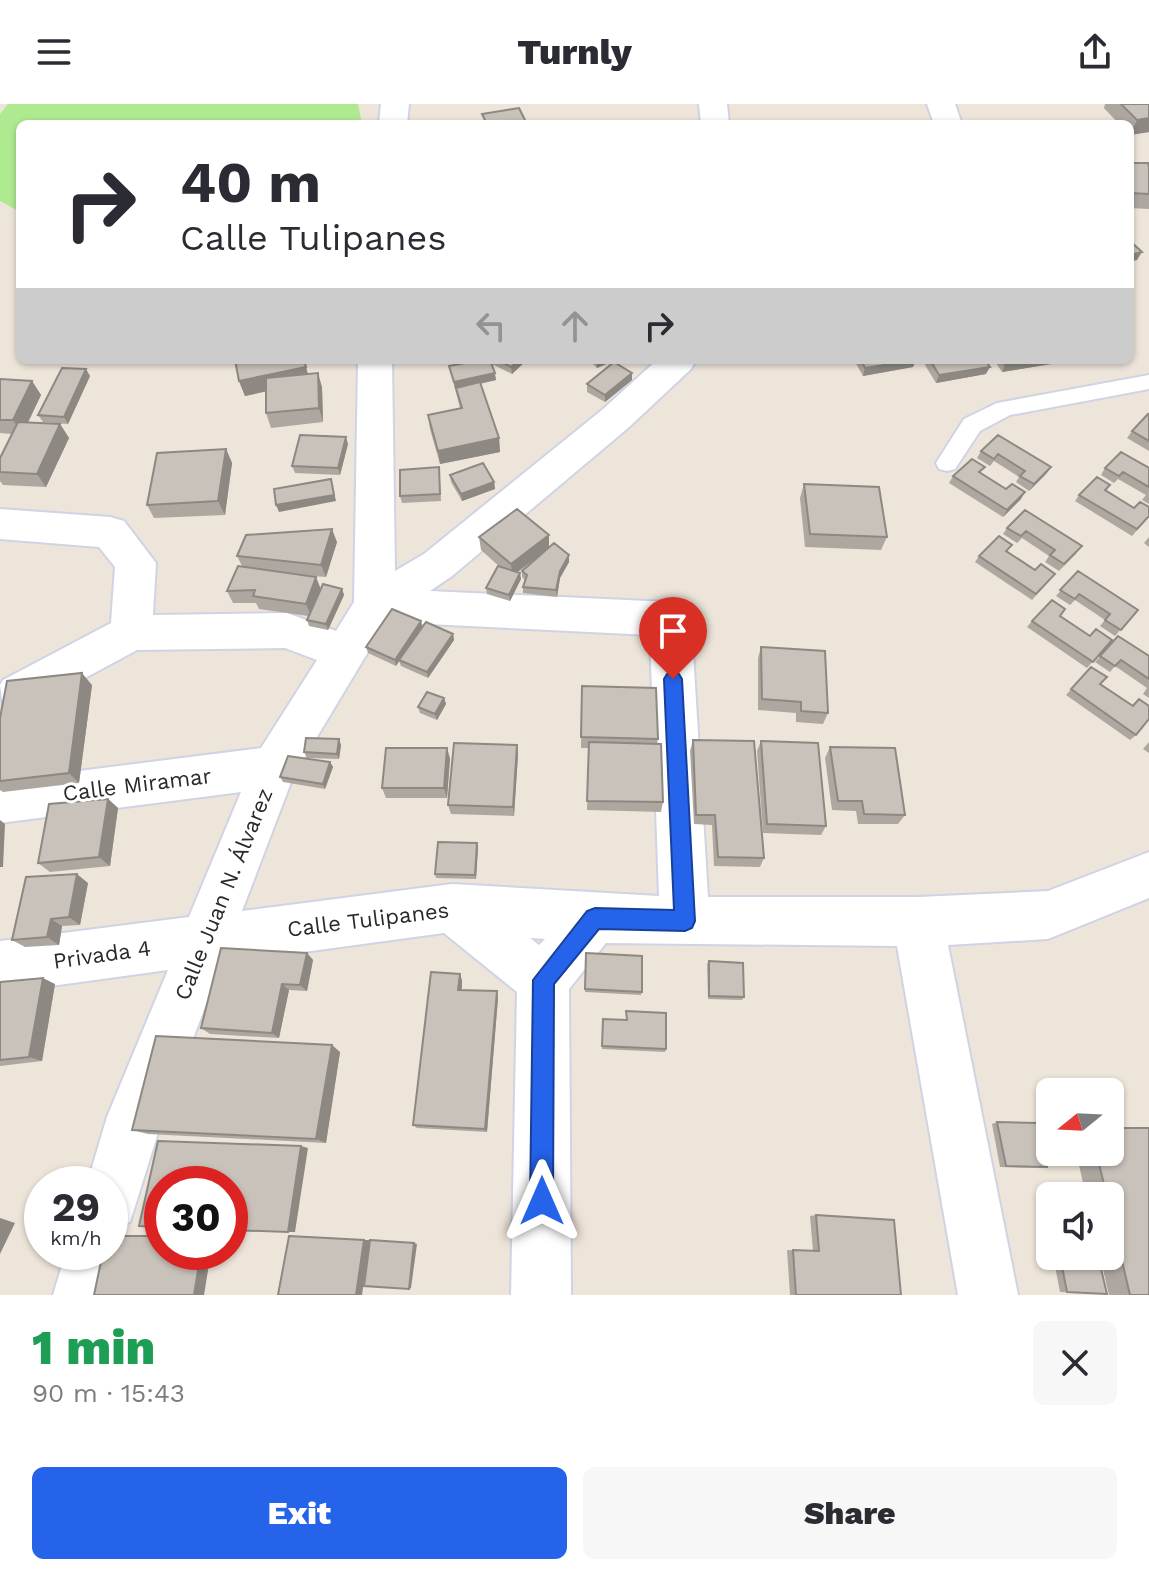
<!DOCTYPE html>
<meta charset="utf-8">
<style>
:root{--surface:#fff;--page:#f7f7f7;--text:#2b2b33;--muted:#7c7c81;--accent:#2563eb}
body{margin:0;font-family:"Work Sans",sans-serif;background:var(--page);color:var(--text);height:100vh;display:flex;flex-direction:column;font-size:30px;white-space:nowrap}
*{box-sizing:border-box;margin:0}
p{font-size:26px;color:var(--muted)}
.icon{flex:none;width:44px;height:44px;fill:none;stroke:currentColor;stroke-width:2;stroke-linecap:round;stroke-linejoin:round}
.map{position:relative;height:1191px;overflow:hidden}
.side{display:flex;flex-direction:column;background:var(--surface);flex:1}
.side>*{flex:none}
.top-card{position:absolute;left:16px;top:16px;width:1118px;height:244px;border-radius:12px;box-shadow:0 2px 6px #0004;background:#fff;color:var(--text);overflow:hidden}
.needle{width:52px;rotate:252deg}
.fabs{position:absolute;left:1036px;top:974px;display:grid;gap:16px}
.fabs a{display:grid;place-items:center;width:88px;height:88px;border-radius:12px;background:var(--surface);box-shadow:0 2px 6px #0004;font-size:40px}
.speed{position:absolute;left:24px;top:1062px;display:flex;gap:16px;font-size:40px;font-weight:700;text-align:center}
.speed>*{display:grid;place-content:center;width:104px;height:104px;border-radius:50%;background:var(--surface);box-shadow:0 2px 6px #0004;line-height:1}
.speed small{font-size:20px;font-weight:400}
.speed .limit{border:12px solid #d22;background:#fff;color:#111}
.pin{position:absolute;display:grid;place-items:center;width:68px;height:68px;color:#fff;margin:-82px -34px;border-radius:50% 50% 50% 0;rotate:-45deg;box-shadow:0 0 8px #0007}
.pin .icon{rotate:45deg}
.me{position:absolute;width:88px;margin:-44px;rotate:0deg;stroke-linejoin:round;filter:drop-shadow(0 0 6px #0008)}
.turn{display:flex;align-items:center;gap:28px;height:168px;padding:0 32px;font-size:36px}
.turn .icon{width:104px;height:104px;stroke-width:2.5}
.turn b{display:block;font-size:56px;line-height:68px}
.lanes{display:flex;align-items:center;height:76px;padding:0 32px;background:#0003;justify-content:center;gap:40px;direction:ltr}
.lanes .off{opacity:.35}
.round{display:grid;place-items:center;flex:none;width:84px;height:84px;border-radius:12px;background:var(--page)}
.headline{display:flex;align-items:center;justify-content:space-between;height:136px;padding:0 32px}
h1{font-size:48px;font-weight:800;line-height:60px;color:#1e9e55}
.primary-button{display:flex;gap:16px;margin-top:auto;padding:16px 32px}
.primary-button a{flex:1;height:92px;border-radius:12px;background:var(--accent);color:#fff;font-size:32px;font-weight:800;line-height:92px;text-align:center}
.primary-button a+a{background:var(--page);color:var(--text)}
header{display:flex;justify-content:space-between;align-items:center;height:104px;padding:0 32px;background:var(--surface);font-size:36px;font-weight:800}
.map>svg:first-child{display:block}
</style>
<header><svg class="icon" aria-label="menu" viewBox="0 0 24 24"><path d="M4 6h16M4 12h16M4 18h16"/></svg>Turnly<svg class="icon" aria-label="share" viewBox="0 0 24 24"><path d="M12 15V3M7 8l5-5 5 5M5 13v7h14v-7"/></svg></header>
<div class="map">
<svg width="1149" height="1191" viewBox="0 0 1149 1191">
<rect width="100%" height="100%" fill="#eee5da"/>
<!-- green -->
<path fill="#b0ea90" d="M8,0H358L362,20H20V108L0,97V10Z"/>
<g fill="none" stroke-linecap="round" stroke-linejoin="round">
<defs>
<path id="service" d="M1149,271V285L1010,311L980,327L955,365L947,367L939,365L936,359L964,315L997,299Z"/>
<path id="minor" d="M381,0H409L407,20H379Z
M699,0H727L729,20H701Z
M927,0H955L962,20H934Z
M358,256H392L395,467L424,450L602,306L657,256H696L691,265L628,324L452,472L430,487L670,498L685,503L691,515L708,793H918L1048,787L1149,748V794L1048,835L948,841L1018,1191H958L897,842L606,839L569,885L571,1191H511L517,888L444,829L222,859L163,1013L130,1118L112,1126L116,1127L124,1148L113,1191H53L66,1148H110V1080H87L107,1013L168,866L0,889V837L189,813L241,688L0,719V677L261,644L317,556L285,544L137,546L33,602L18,608L3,602L0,581L3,576L111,519L115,463L99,443L0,435V405L110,413L124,417L156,459L153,511L287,509L336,527L354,498ZM386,518L650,531L659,792L452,780L242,807L293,673ZM530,834L545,835L539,841Z"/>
</defs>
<!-- service casing -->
<use href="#service" stroke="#cfd3e4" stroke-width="4"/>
<!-- minor casing -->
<use href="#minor" stroke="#cfd3e4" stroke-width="4"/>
<!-- service -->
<use href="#service" fill="#fff" fill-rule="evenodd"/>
<!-- minor -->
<use href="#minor" fill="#fff" fill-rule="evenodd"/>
</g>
<!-- wall -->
<path fill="#ada7a0" d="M1105,0H1149V28L1130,31V20H1119L1104,4Z
M1130,59L1149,63V105L1130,104Z
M304,256L308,270L322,283L323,318L271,324L266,309V287L245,292L239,277Z
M467,256H527L512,270L492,260L496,276L480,280L499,334L500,348L440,360L430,325L428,311L460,304L449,262L468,258Z
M589,256H616L597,264Z
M854,256H916L913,263L863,272Z
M928,256H985L986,270L936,279L925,261Z
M994,256H1054L1051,260L1002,268Z
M90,272L68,320L43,318L38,311Z
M0,275L32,277L41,291L28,319L60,320L69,334L46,383L3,381L0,377V354L12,330L0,329Z
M632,276L605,298L587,288V280Z
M1149,311V347L1127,334L1132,327Z
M998,331L1051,363L1046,370L1029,387L1016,378L1019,373L994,357L990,362L977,354L981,347Z
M348,340L340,371L295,369L292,362Z
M226,345L232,359L225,411L154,414L147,401Z
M439,363L441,397L402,399L400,392Z
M1105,364H1149V400L1142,396L1146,391L1118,375L1114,379L1101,371Z
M981,369L1021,395L1003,413L949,379L953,372Z
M450,371L494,378L495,385L462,397L451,378Z
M804,380L887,433L881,446L805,443L800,394Z
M1110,381L1106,387L1149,413L1132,432L1075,397L1079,391Z
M1025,406L1077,449L1059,467L1045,458L1049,452L1022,434L1017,439L1003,430L1007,424Z
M549,431V443L569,458L560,474L557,493L523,489V483L525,476L522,473V467L541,451L518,468L521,475L510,497L487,490L486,484L500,463L481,446L479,433Z
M1149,433V443L1144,439Z
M337,438L326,473L301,471L316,473L321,486L342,485L344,491L328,526L309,522L307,516L308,512L259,505L256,499H233L227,487L242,462L237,452Z
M1007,448L1035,466L1055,470L1032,496L975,458L979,452Z
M1078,467L1138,506L1115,532L1100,522L1105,516L1075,496L1070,501L1056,492Z
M1060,512L1090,532L1112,536L1087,564L1027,523L1032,517Z
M421,517L422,523L453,530L454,536L428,574L401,562L399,557L396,562L368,549L366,543Z
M1118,532L1149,552V594L1143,590L1147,584L1115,562L1110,568L1095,558Z
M761,543L828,609L823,620L796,618V609L758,606V554Z
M1091,563L1100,580L1132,601L1139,595L1136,631L1130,636L1066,591Z
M92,581L79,679L3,688L0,686V614Z
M582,582L658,635L657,640L663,698L661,708L587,706L589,644H581Z
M444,594L446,600L437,616L420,609L418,603Z
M693,636L764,754L760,763L714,762L712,721L694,720L690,647Z
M761,637L826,722L821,731L763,729L757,647Z
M1149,638V649L1143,645Z
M341,641L339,655L307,654L304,648Z
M517,641L518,651L514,712L451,710L448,701Z
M830,643L905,711L898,720H858L856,707L832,706L825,654Z
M447,644L450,655L447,694H386L382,684Z
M330,658L333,663L325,685L283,678L280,673Z
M108,695L118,704L110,762L50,768L38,759Z
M478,743L476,775L436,774L435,770Z
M88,779L80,821L62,822L59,841L25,843L12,836Z
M307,849L313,856L307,887L289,886L279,934L210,930L201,924Z
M586,849L642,888L641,891L585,888Z
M709,857L744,893L742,896L708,895L707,860Z
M460,870L462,877V886L497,887L498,894L487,1028L417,1024L413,1021Z
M0,878L55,880L42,957L0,962Z
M626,907L666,945L665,948L602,945L603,915L626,916Z
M340,948L326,1039L148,1030L132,1026Z
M997,1018L1047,1063L1041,1064L1000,1063L992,1020Z
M1076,1048H1110L1149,1191H1109L1100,1152H1110V1092H1086Z
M816,1111L901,1191H790L787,1146L813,1147L810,1112Z
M1053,1152H1098L1107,1190L1060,1188Z"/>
<!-- shaded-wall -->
<path fill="#8d8882" d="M1149,14V28L1130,31L1137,16Z
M1142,148L1137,156L1130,158V151Z
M304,256L310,278L245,292L239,277Z
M519,256H527L512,270L511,263Z
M597,256H616L597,264Z
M916,256L913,263L863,272L865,264Z
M1036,256H1054L1051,260L1002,268L1005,261Z
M990,263L986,270L936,279L939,271Z
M86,265L90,272L68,320L64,313Z
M318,269L322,283L323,318L319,304Z
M495,269L496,276L455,285L454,278Z
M632,269V276L605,298V291Z
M32,277L41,291L22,330L13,316Z
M60,320L69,334L46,383L37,370Z
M346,333L348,340L340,371L338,364Z
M499,334L500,348L440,360L438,347Z
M226,345L232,359L225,411L218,397Z
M1051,363L1046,370L1029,387L1034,380Z
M331,375L336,397L279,408L276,401Z
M494,378L495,385L462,397L461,390Z
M1025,388L1021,395L1003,413L1007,406Z
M332,425L337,438L326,473L321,461Z
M549,431V444L512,472L511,460Z
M569,451V458L560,474L557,493L556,486L560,467Z
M520,469L521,475L510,497L509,491Z
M316,473L321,486L311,512L306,500Z
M342,485L344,491L328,526L326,520Z
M421,517L422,523L396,562L395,556Z
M453,530L454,536L428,574L427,568Z
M82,569L92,581L79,679L69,669Z
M444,594L446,600L437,616L435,610Z
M339,635L341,641L339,655L337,650Z
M517,641L518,651L514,712L513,703Z
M447,644L450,655L447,694L444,684Z
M330,658L333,663L325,685L323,680Z
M108,695L118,704L110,762L99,753Z
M0,716L5,720L3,763H0Z
M477,739L478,743L476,775L475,771Z
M77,770L88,779L80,821L69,813Z
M51,815L62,822L59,841L47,833Z
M307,849L313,856L307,887L300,881Z
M460,870L462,877L461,892L458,886Z
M43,874L55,880L42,957L29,953Z
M282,880L289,886L279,934L272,929Z
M497,887L498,894L487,1028L485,1025Z
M332,941L340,948L326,1039L316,1035Z
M301,1042L308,1044L295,1128H288Z
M0,1114L15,1119L0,1150Z
M364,1136H370L362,1191H356Z
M414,1139L417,1140L411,1184L409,1185Z
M201,1148H211L204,1191H194Z"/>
<!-- building -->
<path fill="#c9c2ba" stroke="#8d8882" stroke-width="2" d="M1121,0H1149V14L1137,16Z
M519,4L527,20H487L482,10Z
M1130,59H1148L1149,63V90L1130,89Z
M1130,137L1142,148L1130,151Z
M235,256H304L306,263L239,277Z
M469,256H490L495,269L454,278L449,262L470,258Z
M498,256H519L511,263Z
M861,256H916L865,264Z
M930,256H985L990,263L939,271Z
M1002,256H1036L1005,261Z
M614,258L632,269L605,291L587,280Z
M62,264L86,265L64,313L38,311Z
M318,269L319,304L266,309V274Z
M0,275L32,277L13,316H0Z
M480,278L499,334L438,347L428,311L462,304L456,284Z
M1148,310L1149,311V337L1132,327Z
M18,318L60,320L37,370L0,368V354Z
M300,331L346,333L338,364L292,362Z
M998,331L1051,363L1034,380L1020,372L1025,367L998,350L994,355L981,347Z
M226,345L218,397L147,401L157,349Z
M1121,348L1149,364V383L1123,368L1119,372L1105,364Z
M972,355L985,363L979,368L1006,385L1012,380L1025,388L1007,406L953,372Z
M483,359L494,378L461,390L450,371Z
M439,363L440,390L400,392V366Z
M1097,373L1110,381L1105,386L1134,404L1140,398L1149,403V412L1137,425L1079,391Z
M331,375L334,391L276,401L274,385Z
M804,380L879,383L887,433L810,430Z
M517,405L549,431L511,460L479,433Z
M1025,406L1082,442L1064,460L1050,451L1055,446L1026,427L1021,432L1007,424Z
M332,425L321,461L237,452L246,431Z
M999,432L1012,441L1006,447L1035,466L1041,460L1055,470L1036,490L979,452Z
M554,439L569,451L560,467L556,486L523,483L527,471L522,467Z
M238,462L316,473L306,500L253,492L255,486L227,487Z
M498,462L520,469L509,491L486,484Z
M1078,467L1138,506L1121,526L1105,516L1110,510L1079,490L1075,495L1060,486Z
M323,480L342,485L326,520L307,516Z
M1052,496L1065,505L1060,512L1090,532L1096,525L1112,536L1093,558L1032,517Z
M392,505L421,517L395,556L366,543Z
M426,518L453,530L427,568L399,556Z
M1118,532L1149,552V575L1121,556L1115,562L1100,552Z
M761,543L825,547L828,609L801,607V598L762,595Z
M1091,563L1107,573L1100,580L1133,602L1139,595L1149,602V615L1136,631L1071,585Z
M82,569L69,669L0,677V614L7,577Z
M582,582L656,584L658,635L581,633Z
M427,588L444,594L435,610L418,603Z
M306,634L339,635L337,650L304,648Z
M693,636L754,637L764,754L718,753L715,711H696Z
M761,637L818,639L826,722L767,720Z
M589,638L661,640L663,698L587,697Z
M454,639L517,641L513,703L448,701Z
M830,643L895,644L905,711L864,710L862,697H838Z
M386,644H447L444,684H382Z
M288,652L330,658L323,680L280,673Z
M108,695L99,753L38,759L49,700Z
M438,738L477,739L475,771L435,770Z
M77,770L69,813L51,815L47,833L12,836L26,773Z
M221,844L307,849L300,881L282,880L272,929L201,924Z
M586,849L642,852V888L585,885Z
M709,857L743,859L744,893L709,892Z
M431,868L460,870L458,886L497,887L485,1025L413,1021Z
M43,874L29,953L0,956V878Z
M626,907L666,909V945L602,942L603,915L627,916Z
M156,932L332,941L316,1035L132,1026Z
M997,1018L1038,1019L1047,1063L1006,1062Z
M1110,1024H1149V1191H1130L1110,1106V1092H1107L1096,1048H1110Z
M158,1037L301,1042L288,1128L230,1126V1080H162V1123L139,1122Z
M816,1111L894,1116L901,1191H796L793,1146L819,1147Z
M110,1132H162V1148H201L194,1191H94L103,1148H110Z
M289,1132L364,1136L356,1191H278Z
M370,1136L414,1139L409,1185L364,1182Z
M1060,1152H1098L1107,1190L1067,1188Z"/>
<!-- route -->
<path fill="#2563eb" stroke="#184099" stroke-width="2" d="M673,568L679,570L682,575L695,817L692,824L685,827L599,825L554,880L553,1097L550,1105L542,1108L533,1105L530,1097L533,876L587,807L595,804L674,806L664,575L667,570Z"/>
<g text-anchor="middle" stroke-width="6" stroke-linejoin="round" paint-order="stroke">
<!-- street labels -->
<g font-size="22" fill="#2a2a2a" stroke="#fff">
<text transform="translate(137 680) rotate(-7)" y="8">Calle Miramar</text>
<text transform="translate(223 790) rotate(-68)" y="8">Calle Juan N. Álvarez</text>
<text transform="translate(368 815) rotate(-7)" y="8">Calle Tulipanes</text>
<text transform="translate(102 850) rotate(-8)" y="8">Privada 4</text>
</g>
</g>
</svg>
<div class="fabs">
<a><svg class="needle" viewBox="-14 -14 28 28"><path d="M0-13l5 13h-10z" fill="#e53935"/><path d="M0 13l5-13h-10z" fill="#7c7c81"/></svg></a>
<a><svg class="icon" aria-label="sound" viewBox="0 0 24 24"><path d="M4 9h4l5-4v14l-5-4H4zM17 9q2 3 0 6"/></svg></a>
</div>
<div class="speed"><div>29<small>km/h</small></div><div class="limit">30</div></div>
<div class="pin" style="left:673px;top:575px;background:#d93025"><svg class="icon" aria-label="arrive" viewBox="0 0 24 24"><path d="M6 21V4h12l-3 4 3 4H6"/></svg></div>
<svg class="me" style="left:542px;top:1097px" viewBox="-20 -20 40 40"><path d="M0-17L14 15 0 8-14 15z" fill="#2563eb" stroke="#fff" stroke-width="4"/></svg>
<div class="top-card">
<div class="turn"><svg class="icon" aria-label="right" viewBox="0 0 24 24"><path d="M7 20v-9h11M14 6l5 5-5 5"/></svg><div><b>40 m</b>Calle Tulipanes</div></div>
<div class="lanes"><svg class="icon off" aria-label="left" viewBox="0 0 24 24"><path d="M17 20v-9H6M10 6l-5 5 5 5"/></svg><svg class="icon off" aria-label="ahead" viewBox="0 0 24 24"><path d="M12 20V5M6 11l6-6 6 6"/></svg><svg class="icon" aria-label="right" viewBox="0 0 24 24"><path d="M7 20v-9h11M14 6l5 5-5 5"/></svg></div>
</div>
</div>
<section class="side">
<div class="headline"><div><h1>1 min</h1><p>90 m · 15:43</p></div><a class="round"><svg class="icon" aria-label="close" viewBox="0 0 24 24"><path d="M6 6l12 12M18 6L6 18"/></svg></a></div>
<div class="primary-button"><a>Exit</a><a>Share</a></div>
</section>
